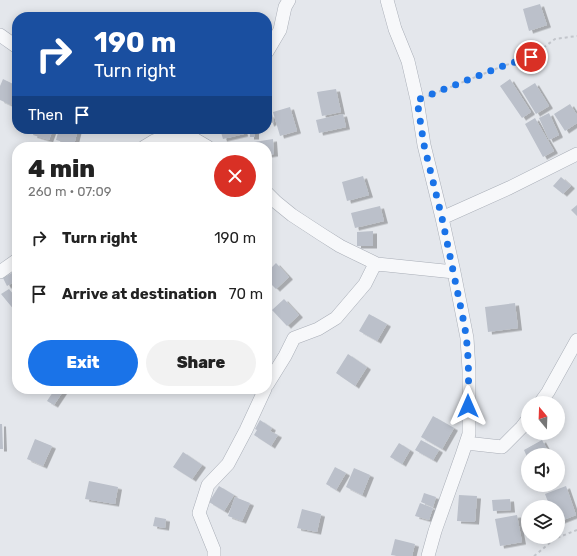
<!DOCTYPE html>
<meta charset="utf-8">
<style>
:root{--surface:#fff;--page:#f2f2f2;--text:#222;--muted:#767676;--accent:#1a73e8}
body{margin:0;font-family:Rubik,sans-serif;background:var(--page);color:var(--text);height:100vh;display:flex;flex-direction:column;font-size:15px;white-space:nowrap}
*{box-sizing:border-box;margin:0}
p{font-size:13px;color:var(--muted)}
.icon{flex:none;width:22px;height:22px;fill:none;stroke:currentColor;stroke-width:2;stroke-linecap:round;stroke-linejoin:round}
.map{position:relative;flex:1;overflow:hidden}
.side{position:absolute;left:12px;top:142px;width:260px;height:252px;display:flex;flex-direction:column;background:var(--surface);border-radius:16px;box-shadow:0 2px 10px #0003}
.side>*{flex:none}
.guide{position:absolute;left:12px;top:12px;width:260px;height:122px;border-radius:16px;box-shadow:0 2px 10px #0003;background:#1a4fa0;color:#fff;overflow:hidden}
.needle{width:26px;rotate:341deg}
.fabs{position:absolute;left:521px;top:396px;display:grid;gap:8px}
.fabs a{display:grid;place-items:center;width:44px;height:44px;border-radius:50%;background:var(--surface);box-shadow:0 2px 10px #0003;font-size:20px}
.pin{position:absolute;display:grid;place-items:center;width:34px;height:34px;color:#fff;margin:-17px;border:2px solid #fff;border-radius:50%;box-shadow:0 1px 4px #0007}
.me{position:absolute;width:44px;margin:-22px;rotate:0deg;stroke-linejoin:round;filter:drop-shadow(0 0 3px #0008)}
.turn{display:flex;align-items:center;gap:14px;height:84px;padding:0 16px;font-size:18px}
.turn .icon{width:52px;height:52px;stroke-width:2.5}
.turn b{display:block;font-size:28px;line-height:34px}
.then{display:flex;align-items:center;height:38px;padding:0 16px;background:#0003;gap:8px;font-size:15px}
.round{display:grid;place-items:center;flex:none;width:42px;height:42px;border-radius:21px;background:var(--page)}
.headline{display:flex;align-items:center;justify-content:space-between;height:68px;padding:0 16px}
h1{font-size:24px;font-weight:800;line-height:30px}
.button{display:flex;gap:8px;margin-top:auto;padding:8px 16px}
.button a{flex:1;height:46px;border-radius:24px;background:var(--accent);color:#fff;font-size:16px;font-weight:800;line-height:46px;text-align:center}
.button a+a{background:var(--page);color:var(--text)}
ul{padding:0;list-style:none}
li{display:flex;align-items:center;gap:12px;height:56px;padding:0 16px}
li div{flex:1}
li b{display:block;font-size:15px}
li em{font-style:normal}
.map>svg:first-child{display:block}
</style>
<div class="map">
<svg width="577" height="556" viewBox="0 0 577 556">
<defs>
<filter id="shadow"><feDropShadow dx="4" dy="2.5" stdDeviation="0" flood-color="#0004"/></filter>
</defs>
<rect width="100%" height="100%" fill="#e4e7ec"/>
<!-- building -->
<path fill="#bbc0ca" filter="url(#shadow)" d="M540,4L547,25L529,31L523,9Z
M3,79L17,86V93L11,105L0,100V86Z
M510,79L531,112L522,118L500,86Z
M535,83L549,106L536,114L522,91Z
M336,89L341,112L322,116L317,92Z
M570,104L577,115V123L565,131L554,114Z
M290,107L297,131L280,136L273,112Z
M549,113L559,135L549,140L539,118Z
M272,114L274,122L270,124L268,116Z
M343,114L346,127L319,133L316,120Z
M535,118L554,151L543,157L525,124Z
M35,129H53L49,140L33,135Z
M59,129H78L74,145L56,140Z
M220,129H243L244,134L223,139Z
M250,129H255V137H250Z
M273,139L274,154L267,155V147H254V142Z
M363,176L369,195L347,201L342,182Z
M561,177L571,186L563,194L553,186Z
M577,205V216L571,210Z
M380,206L384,221L355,228L351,213Z
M373,231V246H357V232Z
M276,263L289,277L276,289L267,280V272Z
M17,270V280L7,286L3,278Z
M9,289L17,299V309L15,311L1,294Z
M284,299L299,315L287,326L272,310Z
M515,303L518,328L488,332L485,307Z
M369,314L387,324L377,341L359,331Z
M348,354L367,367L355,386L336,373Z
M55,389H62L64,390L54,405L47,401Z
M433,416L454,428L442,449L421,437Z
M260,420L272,428L270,431L278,435L271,446L254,435L257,430L255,429Z
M0,424H2L3,449H0Z
M35,439L52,446L43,466L27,459Z
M421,440L439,450L433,460L415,450Z
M542,440L550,455H528V459L524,450Z
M399,443L410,450L402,464L390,457Z
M183,452L202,465L192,479L173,467Z
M335,467L346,473L336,490L326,484Z
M354,468L370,475L362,495L346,487Z
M89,481L118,487L115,504L85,499Z
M219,486L234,495L224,511L209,502Z
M566,486L576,515L558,522V507H550L545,494Z
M424,493L436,497L433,507L421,502Z
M459,495L477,496L475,522L457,521Z
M235,497L250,503L242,521L228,516Z
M510,499L511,510L493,511L492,500Z
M420,503L433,508L429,520L415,516Z
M302,509L321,514L317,532L297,528Z
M517,515L522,542L500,546L495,519Z
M155,517L166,519L165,528L153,526Z
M395,539L415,544L412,556H398L391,555Z"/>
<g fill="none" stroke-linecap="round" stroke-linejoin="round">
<defs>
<path id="minor" d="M387,0L395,29L408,61L417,100L424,145L442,218L454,272L467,338L469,370V434L462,455L435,531L428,556
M0,35L17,47
M267,52L280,30L285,7L289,0
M144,147L154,141L169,135L196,140L208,147
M267,193L276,202L292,215L321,234L340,246L377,264L454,272
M442,218L509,188L577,154
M0,272L17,260
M267,385L285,356L294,338L318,329L336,318L365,284L373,268L377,264
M540,403L548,392L577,340
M466,443L502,447L522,427L528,419
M214,556V550L199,513L208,485L228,464L246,430L265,389"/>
</defs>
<!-- minor casing -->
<use href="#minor" stroke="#a9aeb7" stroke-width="14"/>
<!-- path -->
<path stroke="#c2c5cb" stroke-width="2" stroke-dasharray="3 3" stroke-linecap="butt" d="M428,96L503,66L531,57L555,39L577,36
M534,556L538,553L554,539L577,530"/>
<!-- minor -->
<use href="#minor" stroke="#f7f8fa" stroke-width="13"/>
</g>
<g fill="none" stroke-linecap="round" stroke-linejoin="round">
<!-- route -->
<path stroke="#1a73e8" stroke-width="7" stroke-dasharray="0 12.6" d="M468,406C469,378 469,350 464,323L442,218L424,145L417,100L503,66L531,57"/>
</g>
</svg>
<div class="fabs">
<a><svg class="needle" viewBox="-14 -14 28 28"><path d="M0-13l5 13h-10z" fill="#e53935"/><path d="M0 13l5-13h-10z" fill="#767676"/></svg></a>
<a><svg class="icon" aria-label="sound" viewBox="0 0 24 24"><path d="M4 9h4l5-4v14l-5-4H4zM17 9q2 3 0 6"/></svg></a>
<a><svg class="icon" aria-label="layers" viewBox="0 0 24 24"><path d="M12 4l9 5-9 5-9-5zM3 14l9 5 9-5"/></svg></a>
</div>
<div class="pin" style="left:531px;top:57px;background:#d93025"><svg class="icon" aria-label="arrive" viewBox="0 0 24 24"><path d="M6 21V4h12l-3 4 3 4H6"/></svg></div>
<svg class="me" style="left:468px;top:406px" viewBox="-20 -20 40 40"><path d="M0-17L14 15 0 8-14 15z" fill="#1a73e8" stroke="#fff" stroke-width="4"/></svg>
<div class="guide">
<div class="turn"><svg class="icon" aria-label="right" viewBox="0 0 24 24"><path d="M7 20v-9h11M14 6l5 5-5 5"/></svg><div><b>190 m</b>Turn right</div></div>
<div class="then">Then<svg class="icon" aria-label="arrive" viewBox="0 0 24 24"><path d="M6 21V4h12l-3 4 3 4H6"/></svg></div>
</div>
<section class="side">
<div class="headline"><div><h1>4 min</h1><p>260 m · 07:09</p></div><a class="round" style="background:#d93025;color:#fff"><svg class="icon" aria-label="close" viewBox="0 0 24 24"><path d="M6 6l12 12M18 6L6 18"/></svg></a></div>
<ul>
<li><svg class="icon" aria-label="right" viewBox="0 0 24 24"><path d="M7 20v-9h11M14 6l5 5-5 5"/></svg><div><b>Turn right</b></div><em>190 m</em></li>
<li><svg class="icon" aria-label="arrive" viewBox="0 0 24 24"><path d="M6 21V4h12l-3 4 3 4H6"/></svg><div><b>Arrive at destination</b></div><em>70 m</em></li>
</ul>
<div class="button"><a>Exit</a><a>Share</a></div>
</section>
</div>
